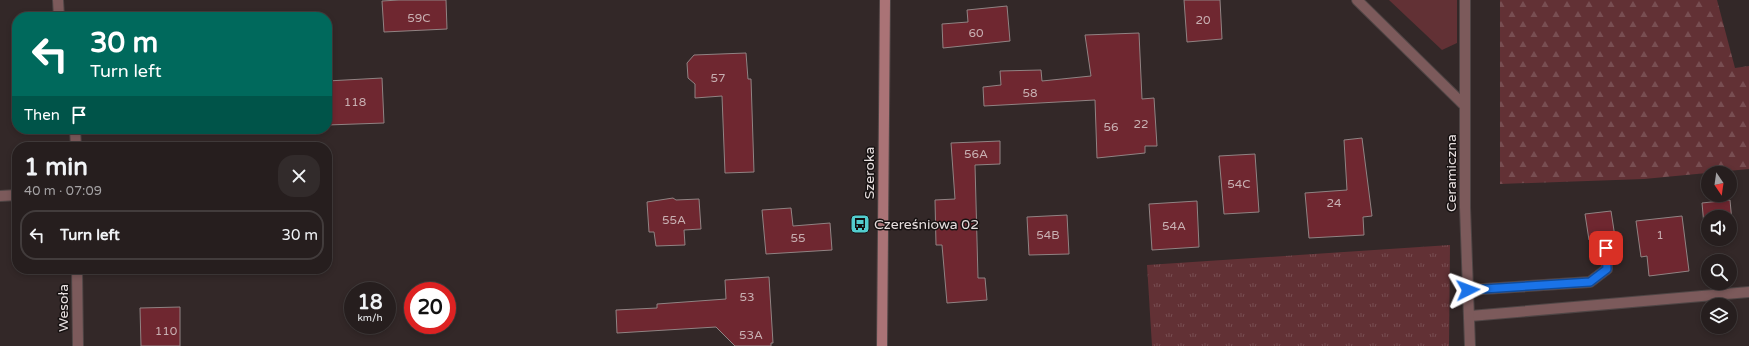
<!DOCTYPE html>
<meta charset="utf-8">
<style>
:root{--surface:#261e1e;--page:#322b2b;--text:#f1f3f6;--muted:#a4a2a4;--line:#423c3c}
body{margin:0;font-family:"Varela Round",sans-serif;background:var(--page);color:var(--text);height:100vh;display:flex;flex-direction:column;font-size:15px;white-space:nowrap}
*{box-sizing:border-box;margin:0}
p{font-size:13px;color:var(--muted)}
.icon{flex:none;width:22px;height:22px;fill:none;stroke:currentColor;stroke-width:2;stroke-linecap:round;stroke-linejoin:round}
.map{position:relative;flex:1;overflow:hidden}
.details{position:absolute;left:12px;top:142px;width:320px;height:132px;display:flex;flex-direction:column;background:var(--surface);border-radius:16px;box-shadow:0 2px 6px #0003,0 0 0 1px var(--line)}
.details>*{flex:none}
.top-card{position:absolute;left:12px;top:12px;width:320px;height:122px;border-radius:16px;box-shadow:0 2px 6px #0003,0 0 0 1px var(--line);background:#00695c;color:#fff;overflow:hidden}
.needle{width:26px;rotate:167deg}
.controls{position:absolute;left:1701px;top:166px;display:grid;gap:8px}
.controls a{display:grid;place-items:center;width:36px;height:36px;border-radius:50%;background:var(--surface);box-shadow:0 2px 6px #0003,0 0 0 1px var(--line);font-size:20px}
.speed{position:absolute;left:344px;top:282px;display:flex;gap:8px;font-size:20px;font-weight:700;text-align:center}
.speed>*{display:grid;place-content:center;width:52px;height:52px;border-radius:50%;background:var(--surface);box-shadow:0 2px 6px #0003,0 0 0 1px var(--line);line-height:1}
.speed small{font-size:10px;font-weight:400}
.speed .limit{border:6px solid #d22;background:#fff;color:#111}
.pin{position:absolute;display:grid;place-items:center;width:34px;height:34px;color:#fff;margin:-17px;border-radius:8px;box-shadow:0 2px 6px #0006}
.me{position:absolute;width:44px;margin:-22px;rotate:87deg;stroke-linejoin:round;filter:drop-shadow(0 0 3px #0008)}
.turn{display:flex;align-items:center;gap:14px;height:84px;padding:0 12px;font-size:18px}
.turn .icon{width:52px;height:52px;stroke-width:2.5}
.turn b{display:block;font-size:28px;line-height:34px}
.then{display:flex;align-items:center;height:38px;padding:0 12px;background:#0003;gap:8px;font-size:15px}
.round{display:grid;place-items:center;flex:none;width:42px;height:42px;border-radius:16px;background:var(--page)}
.overview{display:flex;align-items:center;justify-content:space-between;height:68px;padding:0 12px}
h1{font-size:24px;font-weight:700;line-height:30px}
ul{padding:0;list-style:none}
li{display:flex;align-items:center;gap:12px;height:50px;margin:0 8px 6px;padding:0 4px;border:2px solid var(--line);border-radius:16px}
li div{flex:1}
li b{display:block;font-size:15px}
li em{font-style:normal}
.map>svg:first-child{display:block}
</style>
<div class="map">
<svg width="1749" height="346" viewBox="0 0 1749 346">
<defs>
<pattern id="grass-tufts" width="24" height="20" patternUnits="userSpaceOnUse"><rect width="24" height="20" fill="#623135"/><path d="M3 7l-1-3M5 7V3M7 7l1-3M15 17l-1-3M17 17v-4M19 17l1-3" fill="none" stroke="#784e52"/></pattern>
<pattern id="forest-firs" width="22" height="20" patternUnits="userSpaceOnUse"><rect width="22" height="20" fill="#623135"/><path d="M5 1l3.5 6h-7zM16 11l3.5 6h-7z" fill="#784e52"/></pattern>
</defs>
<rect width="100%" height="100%" fill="#332828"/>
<!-- grass -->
<path fill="url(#grass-tufts)" d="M1450,245L1449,346H1152L1147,265Z"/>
<!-- forest -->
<path fill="url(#forest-firs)" d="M1500,0H1717L1735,68L1749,66V169L1644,179L1500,184Z"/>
<!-- green -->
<path fill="#623135" d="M1389,0H1457V43L1442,50Z"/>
<!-- building -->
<path fill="#6f2730" stroke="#908383" d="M399,0H446L447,29L384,32L382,1Z
M1184,0H1220L1222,39L1187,42Z
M1007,6L1010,41L943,48L942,24L968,22L967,10Z
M1139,33L1142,99L1154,98L1157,146H1145V153L1097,158L1095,100L984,106L983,87L1001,85L1000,71L1041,70L1042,81L1091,76L1085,35Z
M746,53L748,79H751L754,172L725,173L722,96L695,98V84L688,78L687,63L694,55Z
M382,78L384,123L327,125V81Z
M1362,138L1372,216L1363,217L1364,235L1309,238L1305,193L1347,190L1344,140Z
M1000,141V164L975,165L978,278H985L987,300L947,303L942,245H936L935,200L955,199L951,143Z
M1255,154L1259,212L1224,214L1219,156Z
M673,198L676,200L699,199L701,229L684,230L685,245L656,246L654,232H649L647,202Z
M1730,200L1732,222H1730V217H1708V224L1704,225L1702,203Z
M1197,201L1199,247L1152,250L1149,204Z
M791,208L793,226L830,223L832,250L766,254L762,210Z
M1611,211L1615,237L1589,240L1585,214Z
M1067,215L1069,254L1029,255L1027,217Z
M1682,216L1689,271L1649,276L1647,256L1641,257L1636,221Z
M769,277L773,343H771V346H735L716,327L617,333L616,310L657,308V304L726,299L725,280Z
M180,307V346H141L140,308Z"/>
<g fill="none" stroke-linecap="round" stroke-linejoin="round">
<defs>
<path id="lane" d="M1468,290L1590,282L1607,269L1606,248
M1470,316L1749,292"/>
<path id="street" d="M58,0L59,17
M1357,0L1465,106
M1465,0V207L1470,346
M75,129L76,147
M0,196L17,195
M77,269L78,346"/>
<path id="secondary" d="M882,346L885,0"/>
</defs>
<!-- lane casing -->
<use href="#lane" stroke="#4f4545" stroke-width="12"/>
<!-- street casing -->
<use href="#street" stroke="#4f4545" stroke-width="12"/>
<!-- secondary casing -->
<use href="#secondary" stroke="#4f4545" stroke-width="12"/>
<!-- lane -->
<use href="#lane" stroke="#7c5a5b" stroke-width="10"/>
<!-- street -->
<use href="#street" stroke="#7c5a5b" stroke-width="10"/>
<!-- secondary -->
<use href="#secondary" stroke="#aa7376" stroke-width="10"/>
</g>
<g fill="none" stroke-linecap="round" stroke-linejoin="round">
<defs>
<path id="route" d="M1468,290L1590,282L1607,269L1606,248"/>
</defs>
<!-- route casing -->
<use href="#route" stroke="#114b97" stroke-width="10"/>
<!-- route -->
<use href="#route" stroke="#1a73e8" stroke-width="7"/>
</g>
<!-- icons -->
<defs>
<symbol id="bus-square" viewBox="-11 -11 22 22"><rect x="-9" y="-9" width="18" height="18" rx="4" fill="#52cdce" stroke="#171212"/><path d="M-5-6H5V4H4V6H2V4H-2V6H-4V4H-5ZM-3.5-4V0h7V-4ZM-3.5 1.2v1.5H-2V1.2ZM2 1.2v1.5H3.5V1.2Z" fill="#111"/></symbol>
</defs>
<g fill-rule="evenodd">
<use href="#bus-square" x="849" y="213" width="22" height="22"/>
</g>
<g text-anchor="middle" stroke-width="3" stroke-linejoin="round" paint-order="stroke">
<!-- number labels -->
<g font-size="12" fill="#c8b0b2">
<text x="419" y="22">59C</text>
<text x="1203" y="24">20</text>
<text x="976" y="37">60</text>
<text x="718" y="82">57</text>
<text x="1030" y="97">58</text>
<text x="355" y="106">118</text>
<text x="1141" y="128">22</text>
<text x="1111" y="131">56</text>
<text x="976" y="158">56A</text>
<text x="1239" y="188">54C</text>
<text x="1334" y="207">24</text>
<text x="674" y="224">55A</text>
<text x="1174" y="230">54A</text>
<text x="1048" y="239">54B</text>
<text x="1660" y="239">1</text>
<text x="798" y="242">55</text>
<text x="747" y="301">53</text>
<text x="166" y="335">110</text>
<text x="751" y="339">53A</text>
</g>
<!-- street labels -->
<g font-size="14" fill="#e5dddd" stroke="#171212">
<text transform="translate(869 173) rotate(-90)" y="5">Szeroka</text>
<text transform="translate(1451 173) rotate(-90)" y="5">Ceramiczna</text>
<text transform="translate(63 308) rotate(-90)" y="5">Wesoła</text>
</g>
<!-- poi labels -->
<g font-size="14" fill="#e5dddd" stroke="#171212" text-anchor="start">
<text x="874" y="229">Czereśniowa 02</text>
</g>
</g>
</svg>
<div class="controls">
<a><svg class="needle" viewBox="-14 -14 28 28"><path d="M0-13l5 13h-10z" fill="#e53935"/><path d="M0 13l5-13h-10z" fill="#a4a2a4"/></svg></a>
<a><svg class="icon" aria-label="sound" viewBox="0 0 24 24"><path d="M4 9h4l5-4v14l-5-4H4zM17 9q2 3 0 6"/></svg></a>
<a><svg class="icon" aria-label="search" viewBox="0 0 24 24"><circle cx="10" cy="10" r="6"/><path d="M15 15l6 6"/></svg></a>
<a><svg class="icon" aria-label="layers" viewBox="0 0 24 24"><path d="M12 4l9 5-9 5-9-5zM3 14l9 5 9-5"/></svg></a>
</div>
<div class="speed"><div>18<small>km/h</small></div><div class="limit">20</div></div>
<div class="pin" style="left:1606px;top:248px;background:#d93025"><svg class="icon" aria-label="arrive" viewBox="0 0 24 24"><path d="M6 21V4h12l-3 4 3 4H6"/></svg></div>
<svg class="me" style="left:1468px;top:290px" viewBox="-20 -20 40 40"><path d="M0-17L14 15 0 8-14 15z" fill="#1a73e8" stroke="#fff" stroke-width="4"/></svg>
<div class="top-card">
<div class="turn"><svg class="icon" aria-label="left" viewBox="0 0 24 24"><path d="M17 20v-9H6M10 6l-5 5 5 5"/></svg><div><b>30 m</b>Turn left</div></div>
<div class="then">Then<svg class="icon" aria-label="arrive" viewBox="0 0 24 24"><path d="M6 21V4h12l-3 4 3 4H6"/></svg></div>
</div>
<section class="details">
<div class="overview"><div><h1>1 min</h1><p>40 m · 07:09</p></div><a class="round"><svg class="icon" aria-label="close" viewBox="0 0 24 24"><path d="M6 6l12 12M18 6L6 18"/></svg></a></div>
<ul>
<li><svg class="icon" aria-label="left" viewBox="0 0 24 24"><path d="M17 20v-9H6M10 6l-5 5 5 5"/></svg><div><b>Turn left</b></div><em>30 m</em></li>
</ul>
</section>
</div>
